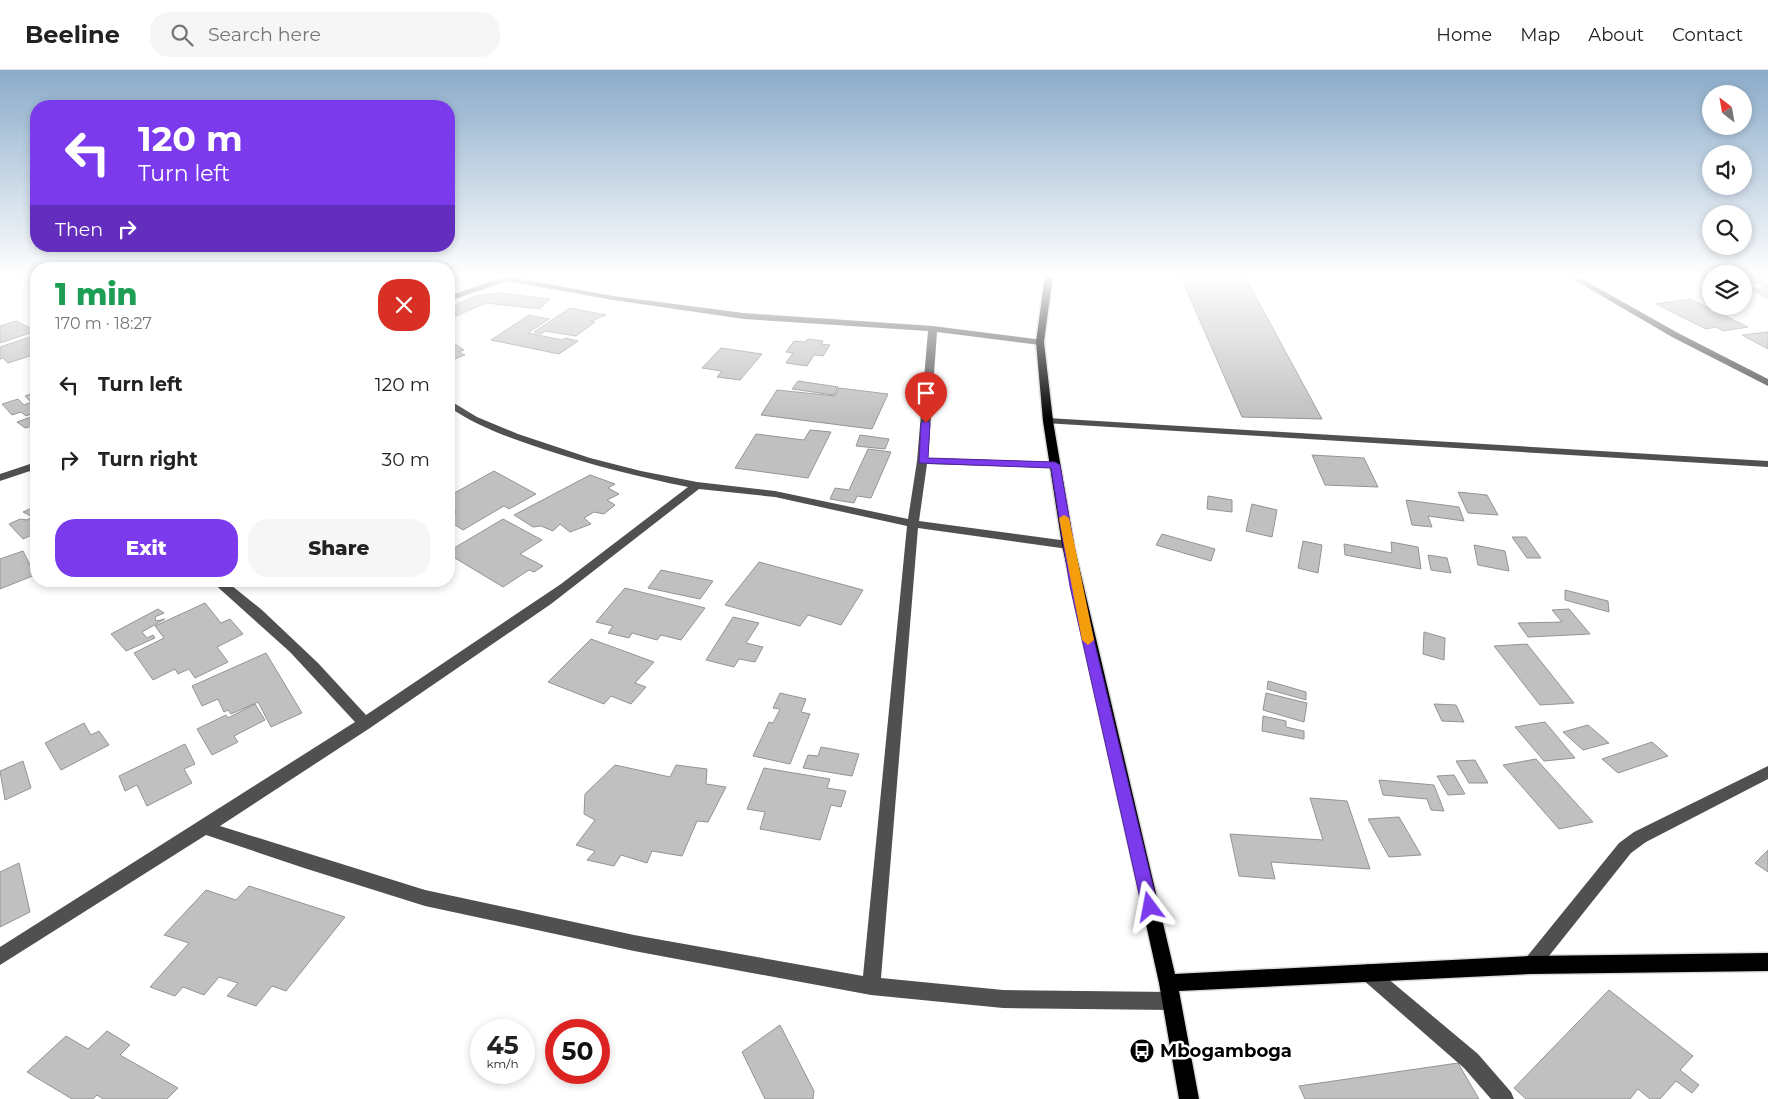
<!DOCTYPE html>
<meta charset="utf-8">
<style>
:root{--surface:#fff;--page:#f6f6f6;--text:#222;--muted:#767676;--line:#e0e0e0;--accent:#7c3aed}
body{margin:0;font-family:Montserrat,sans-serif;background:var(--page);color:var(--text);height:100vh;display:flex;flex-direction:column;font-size:19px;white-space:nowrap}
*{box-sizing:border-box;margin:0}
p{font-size:16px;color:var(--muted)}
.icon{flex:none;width:28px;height:28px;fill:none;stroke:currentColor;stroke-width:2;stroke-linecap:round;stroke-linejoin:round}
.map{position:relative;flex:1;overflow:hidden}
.side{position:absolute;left:30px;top:192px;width:425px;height:325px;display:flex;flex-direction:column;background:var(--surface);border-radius:20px;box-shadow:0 2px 8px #0003}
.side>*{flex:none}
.top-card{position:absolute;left:30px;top:30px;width:425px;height:152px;border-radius:20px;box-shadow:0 2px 8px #0003;background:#7c3aed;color:#fff;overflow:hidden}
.needle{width:32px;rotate:329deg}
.tools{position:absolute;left:1702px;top:15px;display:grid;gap:10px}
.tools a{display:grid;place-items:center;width:50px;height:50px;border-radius:50%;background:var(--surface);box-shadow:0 2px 8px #0003;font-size:25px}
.speed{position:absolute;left:470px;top:949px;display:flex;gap:10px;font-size:25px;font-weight:700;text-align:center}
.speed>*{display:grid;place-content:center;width:65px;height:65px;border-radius:50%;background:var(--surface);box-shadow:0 2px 8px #0003;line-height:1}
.speed small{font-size:12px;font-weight:400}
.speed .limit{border:8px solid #d22;background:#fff;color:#111}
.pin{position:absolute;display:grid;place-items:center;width:42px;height:42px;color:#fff;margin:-51px -21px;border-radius:50% 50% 50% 0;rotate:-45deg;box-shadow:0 0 5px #0007}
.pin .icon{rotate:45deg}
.me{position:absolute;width:55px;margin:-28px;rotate:347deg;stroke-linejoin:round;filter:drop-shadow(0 0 4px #0008)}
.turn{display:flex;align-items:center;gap:18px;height:105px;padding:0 25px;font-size:22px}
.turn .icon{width:65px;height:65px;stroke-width:2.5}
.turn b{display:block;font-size:35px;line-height:42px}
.then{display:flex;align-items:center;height:48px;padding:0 25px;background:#0003;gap:10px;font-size:19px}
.round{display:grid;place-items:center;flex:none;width:52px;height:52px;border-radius:20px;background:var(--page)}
.summary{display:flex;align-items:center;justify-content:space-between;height:85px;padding:0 25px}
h1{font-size:30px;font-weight:800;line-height:38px;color:#1e9e55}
.cta{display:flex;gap:10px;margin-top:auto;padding:10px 25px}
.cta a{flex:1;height:58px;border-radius:20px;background:var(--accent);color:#fff;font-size:20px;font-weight:800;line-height:58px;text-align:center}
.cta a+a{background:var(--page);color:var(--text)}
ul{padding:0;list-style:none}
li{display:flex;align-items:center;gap:15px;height:75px;padding:0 25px}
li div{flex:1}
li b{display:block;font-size:19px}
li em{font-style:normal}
header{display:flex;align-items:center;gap:30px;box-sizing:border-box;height:70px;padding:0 25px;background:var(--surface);border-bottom:1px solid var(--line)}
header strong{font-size:24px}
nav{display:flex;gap:28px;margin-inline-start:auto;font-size:18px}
.search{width:350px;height:45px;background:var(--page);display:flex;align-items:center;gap:12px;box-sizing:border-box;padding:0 18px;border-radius:20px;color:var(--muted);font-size:19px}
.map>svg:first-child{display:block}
</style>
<header>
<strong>Beeline</strong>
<div class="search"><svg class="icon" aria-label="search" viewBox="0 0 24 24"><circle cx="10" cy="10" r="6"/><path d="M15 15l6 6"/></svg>Search here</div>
<nav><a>Home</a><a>Map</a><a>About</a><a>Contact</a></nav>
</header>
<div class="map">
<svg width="1768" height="1029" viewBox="0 0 1768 1029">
<rect width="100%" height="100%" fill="#fff"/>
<!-- building -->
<path fill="#c0c0c0" stroke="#949494" d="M1180,205H1244L1322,349L1242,347Z
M1696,205H1711V213Z
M1744,205H1768V211L1746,215L1744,214Z
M1761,215H1768V229L1752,219H1767Z
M499,223L550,229L540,239L486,233L449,249V238L475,226Z
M1690,229L1748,257L1723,261L1716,257L1706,259L1656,234Z
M570,238L606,245L591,251L595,252L576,266L545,261L541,264L534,262Z
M529,245L549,249L528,263L562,270L565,268L578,271L559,284L491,270Z
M16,251L36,261L0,273V256Z
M1768,262V279L1742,265Z
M36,265V284L8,293L3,288L0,289V277Z
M808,269L823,271L821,274L830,275L823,286L814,285L807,296L786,293L793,283L786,282L794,271L805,272Z
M449,270L464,280L459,282L465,285L449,291Z
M721,278L762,284L740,310L717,307L722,301L702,298Z
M798,311L838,317L834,325L792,319Z
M839,318L888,324L872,359L761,345L777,320L835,326Z
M36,322V342L26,346L21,342L12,345L2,334L18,329L24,335L31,332L25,326Z
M31,347L36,350V355L25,358L17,352Z
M810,360L831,362L808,408L735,398L756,364L804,370Z
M860,365L889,369L885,379L856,376Z
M868,379L891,382L871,428L857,426L854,433L830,429L835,418L849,420Z
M1312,385L1364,388L1378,417L1325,415Z
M494,401L536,424L509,439L504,436L463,460L449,451V446L456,442L449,438L455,435L449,432V426Z
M590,405L615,414L608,418L619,424L607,430L615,435L604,444L594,442L584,448L591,454L570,462L560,454L553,461L541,456L533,457L514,445Z
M1458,422L1487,425L1498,445L1468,443Z
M1208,426L1232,430V442L1207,439Z
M1406,430L1459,437L1464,451L1428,446L1432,457L1412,455Z
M1252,434L1277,440L1272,467L1246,461Z
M36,436V463L23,469L9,454L20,449L27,450L33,447L23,442Z
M503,449L542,470L520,484L543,496L534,502L529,500L503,517L455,488L449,492V481Z
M1162,464L1215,479L1211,491L1156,475Z
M1512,467H1526L1541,488H1527Z
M1303,471L1322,475L1318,503L1298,498Z
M1391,472L1418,477L1421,499L1345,485L1344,474L1392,483Z
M1474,475L1505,481L1509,501L1478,495Z
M23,481L35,505L0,519V489Z
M1428,485L1447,488L1451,503L1431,500Z
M759,492L863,520L841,555L808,545L800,556L725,535Z
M661,500L713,511L700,529L648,518Z
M625,518L705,538L681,570L661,565L657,570L632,563L629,568L608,563L613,556L596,552Z
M1565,520L1608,531L1609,542L1565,530Z
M205,533L221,553L230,549L243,564L217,577L228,592L195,608L189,599L178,604L175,599L153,610L134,583L164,568L155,556Z
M158,539L164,543L155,547L156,551L165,549L142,562L147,568L153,565L155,568L126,581L111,564Z
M1569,539L1590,564L1528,567L1518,553L1562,552L1552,540Z
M733,547L759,553L746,573L763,577L755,592L739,589L734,597L706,590Z
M1424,562L1445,568L1444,590L1423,584Z
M591,569L654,592L635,613L646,617L631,634L611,626L604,634L548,612Z
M1527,574L1574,633L1540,635L1494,576Z
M266,583L302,643L271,657L258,632L231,644L228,640L224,642L218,629L202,636L192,616Z
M1268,611L1306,622V630L1267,619Z
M780,623L806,629L801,642L810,644L790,694L753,686L769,652L773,653L780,639L773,638Z
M1266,623L1307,633L1304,652L1263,640Z
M255,634L265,650L234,666L238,672L212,685L197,659L226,645L228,648Z
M1434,634L1456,635L1464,652L1442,651Z
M1263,646L1286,651V657L1304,661V669L1262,661Z
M1545,652L1575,688L1544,691L1515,657Z
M84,653L91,665L99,661L109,675L61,700L45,673Z
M1588,655L1609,673L1583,680L1563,662Z
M1652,672L1668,686L1618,703L1602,689Z
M185,674L195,694L184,699L192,713L147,736L137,715L125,721L119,706Z
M821,677L859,684L852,706L803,698L808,685L818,686Z
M1536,689L1593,752L1559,759L1503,695Z
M1475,690L1488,713H1469L1456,691Z
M23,691L31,718L5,730L0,701Z
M615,695L670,707L676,695L707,699L706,714L726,717L708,752L697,751L682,786L652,781L647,793L621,785L614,796L587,790L595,781L576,775L595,750L584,744L585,724Z
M764,698L830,709L827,718L846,721L841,737L831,735L820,770L760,759L765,742L747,739Z
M1454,705L1465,724L1448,725L1437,706Z
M1379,710L1434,715L1444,741L1431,740L1427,729L1383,725Z
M1310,728L1347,731L1370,799L1271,792L1275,809L1239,806L1230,764L1323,770Z
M1399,747L1421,785L1389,787L1368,749Z
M1768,780V802L1755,793Z
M19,793L30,842L0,857V802Z
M249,816L345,847L286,921L272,916L256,936L227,926L238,913L219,907L204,925L183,917L175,926L150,917L189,873L164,865L206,820L236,830Z
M1609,920L1693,986L1680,1000L1699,1015L1692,1023L1676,1011L1660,1029H1650L1638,1019L1630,1029H1526L1514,1018Z
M780,955L814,1021L813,1029H765L742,982Z
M107,961L130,975L120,985L178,1018L167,1029H103L97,1025L93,1029H72L27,1002L66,966L88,979Z
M1458,993L1479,1029H1305L1299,1016Z"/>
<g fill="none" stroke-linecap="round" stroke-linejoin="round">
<defs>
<path id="major" d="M1045,205H1053L1044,272L1053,351L1074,475L1175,904L1531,886L1768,883V901L1531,904L1179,921L1199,1029H1179L1159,913L1062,475L1043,351L1036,272Z"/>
</defs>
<!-- major casing -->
<use href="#major" stroke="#dbdbdb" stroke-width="3"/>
<!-- minor -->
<path fill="#505050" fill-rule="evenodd" d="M509,205H520L516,208L613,226L744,243L933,256L1043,270V274L1040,275L937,262L928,388L1055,392L1060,395L1055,398L927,394L919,451L1068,471L1074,475L1068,479L918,458L881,908L1003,920L1170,922L1177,925L1179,931L1177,937L1170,940L1003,938L871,925L634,881L425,836L304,798L206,765L0,895V877L355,652L290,582L211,511H226L262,540L318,593L366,645L561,514L688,417C639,407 591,395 543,379C510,368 478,357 449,337V330L477,347L518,364L590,388L641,401L697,412L775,421L908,449L917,391L928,261L744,249L613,230L507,211L449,231V226ZM699,419L775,427L907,456L863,906L634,865L425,820L220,756L370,658L551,534Z
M1566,205H1575L1678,263L1768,309V316L1672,267Z
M1048,348L1768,391V397L1044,353V349Z
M36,392V399L0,411V404Z
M1768,696V709L1646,772L1631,783L1537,901L1531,904L1525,901L1522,895L1525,889L1619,773L1634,762Z
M1368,894L1374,897L1478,984L1511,1022L1514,1029H1491L1464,998L1362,909L1359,903L1362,897Z"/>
<!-- major -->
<use href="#major" fill="#000" fill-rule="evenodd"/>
</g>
<!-- sky -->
<linearGradient id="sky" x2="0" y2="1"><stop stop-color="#8aabca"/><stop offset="0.59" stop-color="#fff"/><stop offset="1" stop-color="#fff" stop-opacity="0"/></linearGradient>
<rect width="1768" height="349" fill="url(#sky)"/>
<!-- route -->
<path fill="#7c3aed" stroke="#51269a" d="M926,350L930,353L928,388L1055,392L1060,395L1081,516L1158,837L1156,842L1150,844L1145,842L1142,837L1070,516L1051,398L919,393L921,353Z"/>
<!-- slow -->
<path fill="#f59e0b" d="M1064,445L1069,448L1094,570L1088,575L1082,570L1059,448Z"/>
<!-- icons -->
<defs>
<symbol id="bus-disc" viewBox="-11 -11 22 22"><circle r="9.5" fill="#000" stroke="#fff"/><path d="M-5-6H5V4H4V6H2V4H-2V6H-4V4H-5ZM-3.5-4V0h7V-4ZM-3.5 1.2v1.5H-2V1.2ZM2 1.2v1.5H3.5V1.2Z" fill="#fff"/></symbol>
</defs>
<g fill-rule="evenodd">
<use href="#bus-disc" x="1128" y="967" width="28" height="28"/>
</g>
<g text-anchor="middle" stroke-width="5" stroke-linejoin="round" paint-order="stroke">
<!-- near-poi labels -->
<g font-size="18" font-weight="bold" fill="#000" stroke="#fff" text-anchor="start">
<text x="1160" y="987">Mbogamboga</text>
</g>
</g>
</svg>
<div class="tools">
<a><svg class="needle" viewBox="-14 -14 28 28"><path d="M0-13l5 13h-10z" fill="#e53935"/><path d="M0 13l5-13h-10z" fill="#767676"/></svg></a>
<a><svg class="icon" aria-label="sound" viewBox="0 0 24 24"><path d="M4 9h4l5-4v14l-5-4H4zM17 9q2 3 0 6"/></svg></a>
<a><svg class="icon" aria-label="search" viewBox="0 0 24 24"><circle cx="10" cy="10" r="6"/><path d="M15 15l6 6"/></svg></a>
<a><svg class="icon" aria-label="layers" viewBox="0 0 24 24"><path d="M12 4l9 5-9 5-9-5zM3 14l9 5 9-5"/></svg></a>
</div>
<div class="speed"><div>45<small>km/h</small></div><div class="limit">50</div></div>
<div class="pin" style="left:926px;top:353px;background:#d93025"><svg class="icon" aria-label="arrive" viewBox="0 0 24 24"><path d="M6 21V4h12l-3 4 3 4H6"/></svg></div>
<svg class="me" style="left:1150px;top:837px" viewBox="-20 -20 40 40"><path d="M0-17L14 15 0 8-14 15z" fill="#7c3aed" stroke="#fff" stroke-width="4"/></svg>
<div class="top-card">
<div class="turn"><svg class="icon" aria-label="left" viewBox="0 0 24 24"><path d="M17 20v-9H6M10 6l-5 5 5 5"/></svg><div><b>120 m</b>Turn left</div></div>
<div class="then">Then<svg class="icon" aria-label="right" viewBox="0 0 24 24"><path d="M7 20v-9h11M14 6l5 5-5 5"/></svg></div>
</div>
<section class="side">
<div class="summary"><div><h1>1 min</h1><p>170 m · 18:27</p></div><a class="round" style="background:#d93025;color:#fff"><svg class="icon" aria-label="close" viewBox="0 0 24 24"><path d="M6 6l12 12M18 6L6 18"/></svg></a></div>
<ul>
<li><svg class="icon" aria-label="left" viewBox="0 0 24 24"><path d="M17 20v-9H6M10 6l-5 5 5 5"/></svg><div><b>Turn left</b></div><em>120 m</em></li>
<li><svg class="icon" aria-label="right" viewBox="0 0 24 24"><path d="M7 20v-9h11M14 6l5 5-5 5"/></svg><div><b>Turn right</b></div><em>30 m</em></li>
</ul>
<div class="cta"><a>Exit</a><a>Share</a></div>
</section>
</div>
